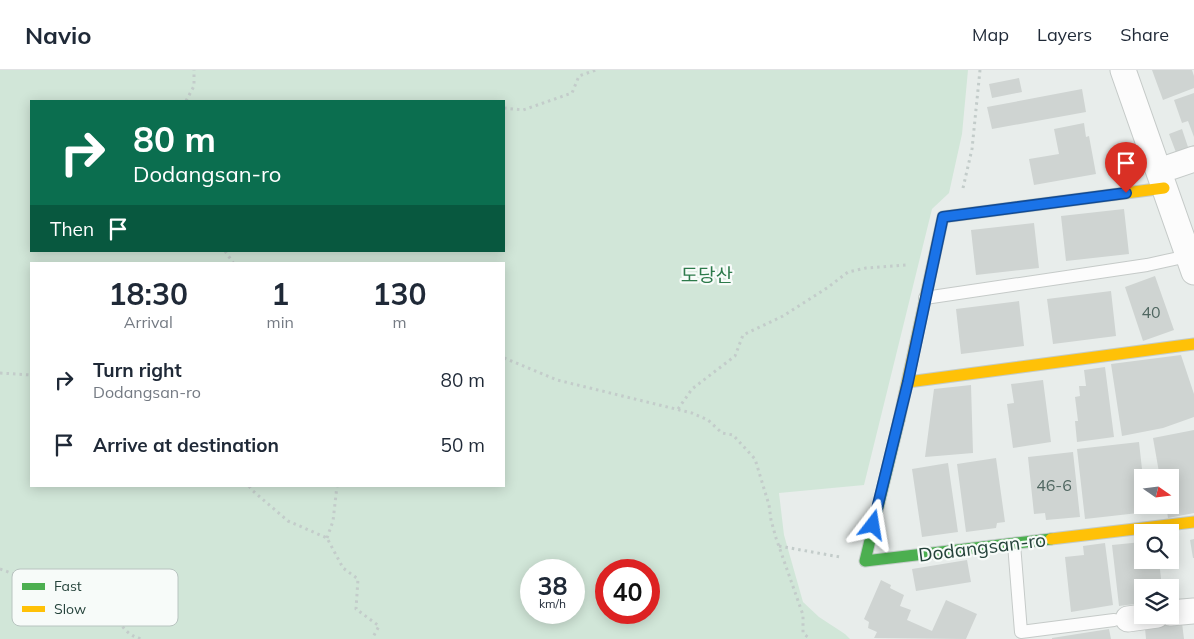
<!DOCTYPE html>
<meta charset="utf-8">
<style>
:root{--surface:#fff;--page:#f2f2f3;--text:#1f2937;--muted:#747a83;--line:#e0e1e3}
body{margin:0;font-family:Mulish,"Noto Sans KR",sans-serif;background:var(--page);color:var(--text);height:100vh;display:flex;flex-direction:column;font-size:19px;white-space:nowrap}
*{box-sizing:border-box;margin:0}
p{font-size:16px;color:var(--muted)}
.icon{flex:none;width:28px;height:28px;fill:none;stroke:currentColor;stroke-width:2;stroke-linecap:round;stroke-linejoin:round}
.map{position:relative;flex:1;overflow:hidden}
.side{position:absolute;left:30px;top:192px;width:475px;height:225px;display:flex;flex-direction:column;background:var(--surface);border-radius:0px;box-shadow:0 2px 12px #0003}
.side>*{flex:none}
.guide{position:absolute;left:30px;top:30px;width:475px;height:152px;border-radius:0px;box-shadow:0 2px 12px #0003;background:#0b6e4f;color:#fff;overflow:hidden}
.needle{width:32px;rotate:104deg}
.fabs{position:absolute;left:1134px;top:399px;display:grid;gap:10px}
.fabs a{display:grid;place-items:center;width:45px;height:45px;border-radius:0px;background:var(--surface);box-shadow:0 2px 12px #0003;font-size:25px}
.speed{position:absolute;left:520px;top:489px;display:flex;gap:10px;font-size:25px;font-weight:700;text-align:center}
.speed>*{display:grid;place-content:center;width:65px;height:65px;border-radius:50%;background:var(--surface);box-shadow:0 2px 12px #0003;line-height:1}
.speed small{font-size:12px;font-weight:400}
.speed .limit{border:8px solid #d22;background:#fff;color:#111}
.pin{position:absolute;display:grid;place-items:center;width:42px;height:42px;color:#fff;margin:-51px -21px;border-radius:50% 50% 50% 0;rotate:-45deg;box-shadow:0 0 5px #0007}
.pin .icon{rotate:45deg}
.me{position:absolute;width:55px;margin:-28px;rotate:14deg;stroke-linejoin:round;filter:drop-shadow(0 0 4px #0008)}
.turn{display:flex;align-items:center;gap:18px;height:105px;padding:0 20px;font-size:22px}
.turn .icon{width:65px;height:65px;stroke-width:2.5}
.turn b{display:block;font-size:35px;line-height:42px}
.then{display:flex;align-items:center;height:48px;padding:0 20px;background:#0003;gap:10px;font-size:19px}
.eta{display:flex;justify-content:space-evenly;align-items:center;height:85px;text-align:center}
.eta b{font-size:30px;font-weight:700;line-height:35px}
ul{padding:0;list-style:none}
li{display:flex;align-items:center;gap:15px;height:65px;padding:0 20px}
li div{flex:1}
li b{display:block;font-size:19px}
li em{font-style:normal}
header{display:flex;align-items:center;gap:30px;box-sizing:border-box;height:70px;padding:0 25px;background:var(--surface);border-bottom:1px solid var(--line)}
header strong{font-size:24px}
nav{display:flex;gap:28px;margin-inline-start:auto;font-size:18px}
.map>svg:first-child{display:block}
</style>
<header>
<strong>Navio</strong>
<nav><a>Map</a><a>Layers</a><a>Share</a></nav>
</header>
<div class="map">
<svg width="1194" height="569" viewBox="0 0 1194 569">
<rect width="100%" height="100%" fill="#e8edeb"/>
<!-- green -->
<path fill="#d1e6d8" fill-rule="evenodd" d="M0,0H968L962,64L949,123L932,139L864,415L779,423L784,465L803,532L819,547L845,564L850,569H0ZM31,31H504V181H31ZM31,194H504V416H31ZM531,500H574V542H531ZM606,500H649V542H606Z"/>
<!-- building -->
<path fill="#cfd4d2" d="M1152,0H1192L1194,6V18L1163,30Z
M1019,8L1022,22L992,28L989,14Z
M1082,19L1086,42L992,59L987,37Z
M1194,23V67L1188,51L1182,53L1174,30Z
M1084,53L1086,67L1089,66L1096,104L1034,115L1029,89L1059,84L1054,59Z
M1182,59L1188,77L1194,75V79L1177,85L1169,64Z
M1124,139L1129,184L1066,191L1061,146Z
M1034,153L1039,198L976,205L971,160Z
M1155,206L1174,260L1143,271L1125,217Z
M1111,221L1116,266L1053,274L1047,229Z
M1019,231L1024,276L961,284L956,239Z
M1181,285L1194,324V347L1163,358L1122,366L1111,294Z
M1105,297L1114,367L1077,372L1075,351H1078L1075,327L1080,326L1079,316H1086L1084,300Z
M1043,310L1051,372L1013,378L1007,334L1014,333L1011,314Z
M971,315L973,383L925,387L934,319Z
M1194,360V443L1168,448L1166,435H1170V408H1160L1153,368Z
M1139,372L1143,408L1142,435H1146L1147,442L1085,449L1077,379Z
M1073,382L1080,447L1046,450L1045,443L1034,444L1028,387Z
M996,388L1005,452L997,453L996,458L966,462L957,394Z
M948,393L958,462L922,467L912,399Z
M1194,469V488H1193L1190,470Z
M1142,472V490H1159L1162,518H1142V533L1119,536L1112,475Z
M1105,473L1113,535L1071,542L1065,487L1084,485L1083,476Z
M967,490L971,512L916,521L912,499Z
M881,510L891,515L890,518L904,525L900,536L911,540L907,550L932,561L946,530L977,544L966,569L874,568L877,562L868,558L869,552L864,549Z
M1182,553L1184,569H1146L1145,558Z
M1109,559L1111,569H1052V568Z"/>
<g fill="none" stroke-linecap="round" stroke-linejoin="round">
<defs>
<path id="lane" d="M925,228L1147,195L1188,186
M1014,474L1021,562L1114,550"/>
<path id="street" d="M1123,0L1194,202
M1159,101L1194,89
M1170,543L1194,541
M1128,549L1157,545"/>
<path id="fast" d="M899,350L865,491L1051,469"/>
<path id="slow" d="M908,312L1194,274
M899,350L943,147L1164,118
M1051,469L1194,452"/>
</defs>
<!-- lane casing -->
<use href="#lane" stroke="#c5cac8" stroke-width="14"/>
<!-- street casing -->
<use href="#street" stroke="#c5cac8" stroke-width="27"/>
<!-- fast casing -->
<use href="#fast" stroke="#c3cbc8" stroke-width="13"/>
<!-- slow casing -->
<use href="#slow" stroke="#c3cbc8" stroke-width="13"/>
<!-- path -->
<path stroke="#c3ccca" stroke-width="3" stroke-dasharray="2.5 4" stroke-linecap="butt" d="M186,31L194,16V0
M504,38L523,40L572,23L579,6L596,0
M963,118L972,79L980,0
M225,181L234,194
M504,288L557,310L692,343L708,350L722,363L733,365L755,389L769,435L771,450L776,468L803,545V563L810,569
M0,303L31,305
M678,339L692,319L735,286L743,265L783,246L827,218L848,202L866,198L906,195
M249,416L253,421L288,451L327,468L343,498L358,509L356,539L379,556L372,569
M327,468L333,451L337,416
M779,476L840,487
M0,499L61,521L86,542H115C120,555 127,566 142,569"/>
<!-- lane -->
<use href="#lane" stroke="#fcfcfc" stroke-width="12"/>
<!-- street -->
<use href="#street" stroke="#fcfcfc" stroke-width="25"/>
<!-- fast -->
<use href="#fast" stroke="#4caf50" stroke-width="11"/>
<!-- slow -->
<use href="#slow" stroke="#ffc107" stroke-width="11"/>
</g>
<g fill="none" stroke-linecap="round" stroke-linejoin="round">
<defs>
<path id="route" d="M873,455L908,312L943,147L1126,123"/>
</defs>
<!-- route casing -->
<use href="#route" stroke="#114b97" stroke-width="12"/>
<!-- route -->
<use href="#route" stroke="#1a73e8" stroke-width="9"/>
</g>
<g text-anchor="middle" stroke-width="4.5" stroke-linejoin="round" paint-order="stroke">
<!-- number labels -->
<g font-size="16" fill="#506761">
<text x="1151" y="248">40</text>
<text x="1054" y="421">46-6</text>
</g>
<!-- park labels -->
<g font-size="19" fill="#2d7a4b" stroke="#f7fbf9">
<text x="707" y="212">도당산</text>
</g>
<!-- street labels -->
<g font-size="19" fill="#24423a" stroke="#f7fbf9">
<text transform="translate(982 477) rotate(-7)" y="7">Dodangsan-ro</text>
</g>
</g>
<!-- legend -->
<rect x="12" y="499" width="166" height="57" rx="8" fill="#f7fbf9" stroke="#b8c4c0" stroke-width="1"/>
<rect x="22" y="513" width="23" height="7" fill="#4caf50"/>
<rect x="22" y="536" width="23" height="6" fill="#ffc107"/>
<g font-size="14" fill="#24423a">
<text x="54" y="521">Fast</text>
<text x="54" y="544">Slow</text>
</g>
</svg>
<div class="fabs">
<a><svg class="needle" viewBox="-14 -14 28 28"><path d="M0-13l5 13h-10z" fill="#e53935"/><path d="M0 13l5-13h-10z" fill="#747a83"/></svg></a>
<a><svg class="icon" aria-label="search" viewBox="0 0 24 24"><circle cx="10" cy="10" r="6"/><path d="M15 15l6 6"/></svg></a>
<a><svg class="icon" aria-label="layers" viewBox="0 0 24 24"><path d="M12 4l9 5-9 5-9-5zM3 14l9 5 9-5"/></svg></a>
</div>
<div class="speed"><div>38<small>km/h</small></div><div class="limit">40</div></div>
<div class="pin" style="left:1126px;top:123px;background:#d93025"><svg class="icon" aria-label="arrive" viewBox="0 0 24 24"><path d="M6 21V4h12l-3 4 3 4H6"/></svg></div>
<svg class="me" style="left:873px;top:455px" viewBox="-20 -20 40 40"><path d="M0-17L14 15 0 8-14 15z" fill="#1a73e8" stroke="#fff" stroke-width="4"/></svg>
<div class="guide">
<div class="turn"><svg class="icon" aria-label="right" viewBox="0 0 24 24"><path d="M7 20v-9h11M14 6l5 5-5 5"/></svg><div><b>80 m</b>Dodangsan-ro</div></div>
<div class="then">Then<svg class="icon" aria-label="arrive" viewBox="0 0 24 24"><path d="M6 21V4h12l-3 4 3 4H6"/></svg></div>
</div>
<section class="side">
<div class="eta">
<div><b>18:30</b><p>Arrival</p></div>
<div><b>1</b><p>min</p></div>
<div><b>130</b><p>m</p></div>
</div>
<ul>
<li><svg class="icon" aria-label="right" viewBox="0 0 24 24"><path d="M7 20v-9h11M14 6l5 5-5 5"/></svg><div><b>Turn right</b><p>Dodangsan-ro</p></div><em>80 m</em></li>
<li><svg class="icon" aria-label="arrive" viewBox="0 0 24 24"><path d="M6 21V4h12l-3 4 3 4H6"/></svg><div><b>Arrive at destination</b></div><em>50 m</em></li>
</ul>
</section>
</div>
